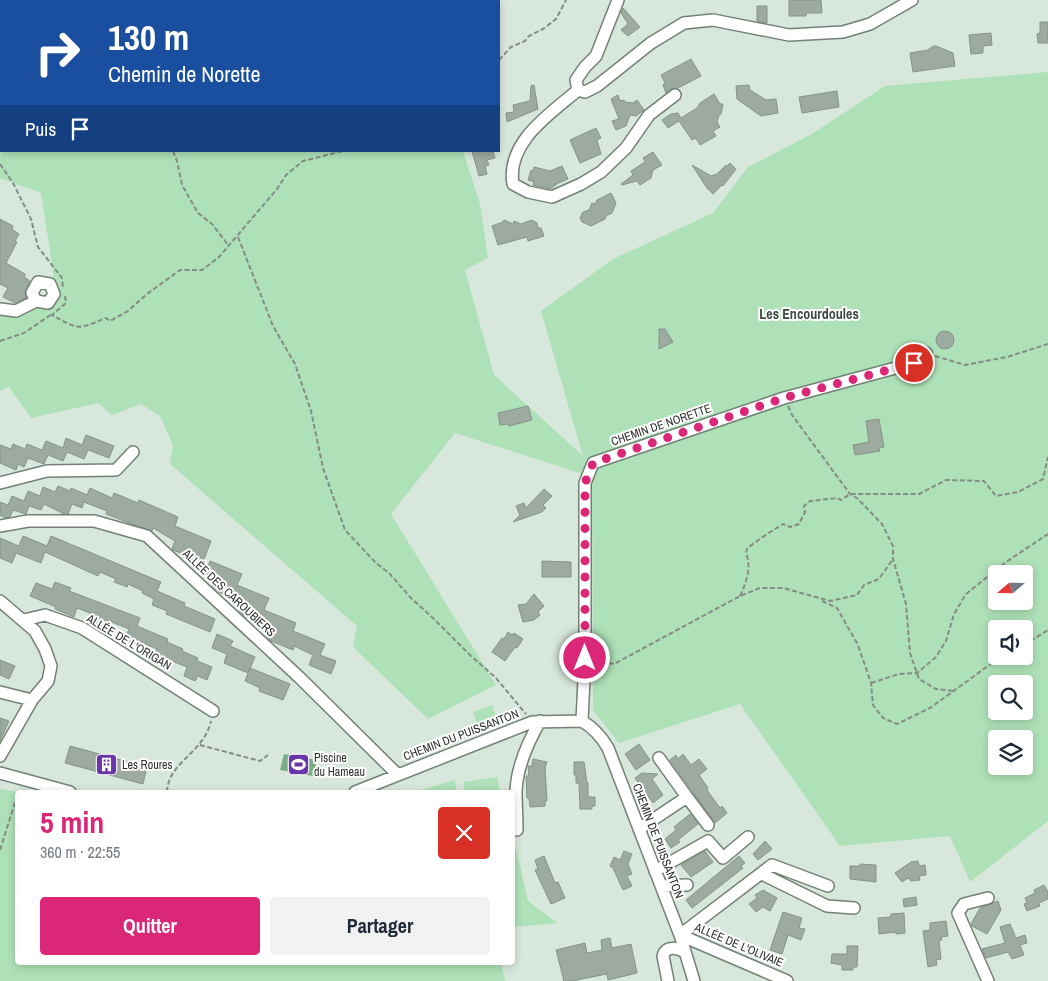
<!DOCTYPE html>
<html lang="fr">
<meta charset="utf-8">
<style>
:root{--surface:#fff;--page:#f2f2f3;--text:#1f2937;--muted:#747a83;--accent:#db2777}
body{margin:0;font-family:"Archivo Narrow",sans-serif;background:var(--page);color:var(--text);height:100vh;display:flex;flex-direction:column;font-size:19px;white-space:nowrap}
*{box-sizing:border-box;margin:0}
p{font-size:16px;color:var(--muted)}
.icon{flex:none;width:28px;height:28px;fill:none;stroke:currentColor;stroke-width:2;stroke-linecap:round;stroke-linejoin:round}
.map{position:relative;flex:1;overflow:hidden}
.panel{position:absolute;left:15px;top:790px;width:500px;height:175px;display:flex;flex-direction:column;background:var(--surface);border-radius:5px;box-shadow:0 2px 8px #0003}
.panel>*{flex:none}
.guide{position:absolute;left:0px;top:0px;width:500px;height:152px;box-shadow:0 2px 8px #0003;background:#1a4fa0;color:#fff;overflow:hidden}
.needle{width:32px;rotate:250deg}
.tools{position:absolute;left:988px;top:565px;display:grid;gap:10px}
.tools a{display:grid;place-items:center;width:45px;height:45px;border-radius:5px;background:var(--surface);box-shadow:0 2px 8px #0003;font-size:25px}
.pin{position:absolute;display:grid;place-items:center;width:42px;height:42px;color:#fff;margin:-21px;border:2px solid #fff;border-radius:50%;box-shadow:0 1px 5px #0007}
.me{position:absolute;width:55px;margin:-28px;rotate:0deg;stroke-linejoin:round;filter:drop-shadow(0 0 4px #0008)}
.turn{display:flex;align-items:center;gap:18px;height:105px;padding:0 25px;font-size:22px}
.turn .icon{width:65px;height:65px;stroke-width:2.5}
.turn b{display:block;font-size:35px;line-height:42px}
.then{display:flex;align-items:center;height:48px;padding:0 25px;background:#0003;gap:10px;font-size:19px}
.round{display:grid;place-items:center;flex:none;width:52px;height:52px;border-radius:5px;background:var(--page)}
.overview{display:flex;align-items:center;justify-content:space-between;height:85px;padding:0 25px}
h1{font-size:30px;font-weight:700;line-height:38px;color:var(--accent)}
.button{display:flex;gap:10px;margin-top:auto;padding:10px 25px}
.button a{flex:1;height:58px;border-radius:5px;background:var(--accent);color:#fff;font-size:20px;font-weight:700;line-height:58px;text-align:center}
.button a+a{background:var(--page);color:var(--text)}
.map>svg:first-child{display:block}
</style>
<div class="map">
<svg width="1048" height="981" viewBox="0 0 1048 981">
<rect width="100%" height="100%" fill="#d8e7db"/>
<!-- green -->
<path fill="#aee1b7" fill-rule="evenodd" d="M0,0H301L302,1H1V65Z
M1048,72V821L970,882L950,836L840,846L740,704L619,743L593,710L592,477L455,433L391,514L496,685L428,719L353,647L357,626L170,464L173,445L160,416L141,404L112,415L98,403L31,418L9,387L0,391V316L57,297L41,193L0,178L1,75V151H463L480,204L488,258L465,270L494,375L583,456L541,311L613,259L713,213L748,167L810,135L885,86ZM996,574H1024V601H996ZM996,629H1024V656H996ZM996,684H1024V711H996ZM996,739H1024V766H996Z
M492,705L496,717L477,724L473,712Z
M497,777L500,792H465L463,782Z
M455,780L457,792H414Z
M0,789L18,792V962H501L505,981H0Z
M512,832L528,901L557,923L513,927Z"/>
<!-- water -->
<path fill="#78ac83" d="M284,754L317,760L313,776L280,770Z"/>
<!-- building -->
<path fill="#9caa9f" stroke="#869388" d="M789,0H821L822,13H806V16H789Z
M757,6H767V23L757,21Z
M623,8L640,27L628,36L621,30L628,24L621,13Z
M1040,22H1048V43H1038L1037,34L1040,33Z
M991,33L992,45L983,46V53L971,54L969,35Z
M933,46H936L953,53L955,66L913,72L910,53L928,50Z
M691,59L701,76L678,88L671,89L666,93L663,85L665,83L661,75Z
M534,85L538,109L507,122L506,113L514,112L513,105L530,101L531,86Z
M749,85L750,90L766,100L776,99L778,113L761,116L737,99L736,86Z
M837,91L839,107L802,113L799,97Z
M714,94L720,104H723L721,114L719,115L717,122L720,127L713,131L716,136L700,145L696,138L692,140L679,121L668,128L662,120L671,114L678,113L681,118L697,108L700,103Z
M618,95L620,101L624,100L625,102L633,103L637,100L644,110L636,116L630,115L626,126L616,130L612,121L619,119L611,99Z
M596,128L601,138L597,140L601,154L580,163L570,140Z
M472,151H493L495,158L487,160L489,165L485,166L487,174L479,176Z
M653,152L662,165L653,170L651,178L640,185L637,181L622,185L621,184L633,175L631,171L645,162L643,158Z
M730,163L736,169L723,186L722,185L713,194L707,188L692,165L711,176L717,174L726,165L727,166Z
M562,166L568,179L556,184V185L550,189L533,185L534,182L528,180L531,170L533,171L534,167L550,171Z
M611,193L616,203L612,213L606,216L605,219L591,226L582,222L580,218L583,212L589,210L592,203L595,204L597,200Z
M0,219L13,226L12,229L19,234L15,241L17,242L6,263L25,274L24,277L30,281L25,292L26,298L15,303L3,297L8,288L0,284Z
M504,220L513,224L514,221L521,224L532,220L537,223L538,228H541L544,236L528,241L527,237L498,245L492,226L503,222Z
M659,329H665L673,342L659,349Z
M936 340a9 9 0 1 1 18 0a9 9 0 1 1-18 0Z
M528,406L532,420L509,426L508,424L500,425L498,413Z
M879,419L884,447L879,448L880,451L855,455L853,445L869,442L866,421Z
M86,435L114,446L109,458L88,450L84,459L67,452L63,461L48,455L44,464L28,458L24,467L18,464L16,470L0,463V445L11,449L13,444L25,449L27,444L42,450L46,441L63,448L66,438L82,445Z
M58,486L70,491L71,488L87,495L90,488L112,498L114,493L138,503L139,500L178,517L175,526L211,541L203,562L173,550L172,549L175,541L153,528L152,531L129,523L106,514L107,511L84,502L82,508L72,504L68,514H64L44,504L41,510L29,506L26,514L13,510L10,517L5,518L0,515V502L8,505L12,496L24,501L28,491L40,496L43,487L55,492Z
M544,489L552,496L543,505L546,508L542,512L513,522L520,515L516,506L524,503L526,508Z
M23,536L47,546L51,536L161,582L157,591L185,603L184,606L215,619L210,632L166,614L167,611L152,605L154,599L142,593L143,591L128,584L127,587L114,582L116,579L100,572L98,576L45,552L41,563L16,553L12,563L0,558V538L19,546Z
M210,561L242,574L237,585L269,598L264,610L296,623L293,631L325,644L320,655L336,661L331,674L309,665L313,655L294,646L293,650L271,641L266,636L269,627L244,616L239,611L242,602L219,592L212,586L215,578L205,574Z
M542,561L571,562V577H542Z
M55,582L71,588L69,591L140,618L137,626L168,639L167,642L183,649L182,651L198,658L197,661L212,667L207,680L198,676L195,681L184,676L187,667L167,659L165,666L153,661L157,649L138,641L137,644L124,640L129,629L109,621L105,632L93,626L97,616L77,608L74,617L55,609L56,607L30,596L36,583L52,589Z
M534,594L544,606L538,612L540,615L534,620L523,622L518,605L526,604Z
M508,632L512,635L514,633L523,639L517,648L515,647L505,661L492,652L502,638L504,639Z
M217,634L233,641L230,646L255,657L248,673L224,663L227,654L212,648Z
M0,660L15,666L9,679L0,675Z
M250,668L290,684L283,700L259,691L260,688L245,681Z
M0,718L9,721L0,741Z
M639,744L650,760L636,770L625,754Z
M70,746L147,767L143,784L65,763Z
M683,754L691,765L699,759L707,769L699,775L708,788L707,790L720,808L722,806L727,813L715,823L670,760L676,755L678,759Z
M533,759L547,762L545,767L547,801H545V806L530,807L529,798H527L526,776H529L528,766H532Z
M574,762H584L587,783H588V797H595V806H592V809H580L579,783H576V775H574Z
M642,773L658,774L652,779L663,795L653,803L635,778Z
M690,814L698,824L678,840L680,842L671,848L665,839L676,830L674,827Z
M765,841L772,849L758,860L753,854Z
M624,851L632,854L628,864L632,874L627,876L632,886L623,890L613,868L610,866L614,857L620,860Z
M705,851L713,862L691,877L681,865Z
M544,856L555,883L558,882L565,898L551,904L535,870L538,869L535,860Z
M739,856L745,863L741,866L743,868L692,908L686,900Z
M918,861L919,866L925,865L926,875L919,876L920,880L911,881L908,878L902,882L895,873L911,862Z
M860,864L876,865V882L850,879V866H860Z
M1044,885L1048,892V899L1039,903L1040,906L1027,911L1024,904L1027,903L1025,898L1035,893L1034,890Z
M763,890L777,898L770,911L763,907L756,912L749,904L757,898L755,895Z
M916,897L917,905L904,907L903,899Z
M998,901L1001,910L987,934L972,926L971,924L980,908Z
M783,912L802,918L799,928L805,929L801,940L788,935L782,954L770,950Z
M904,913L905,933L896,934V932L879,934L878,918L891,917V914Z
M946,921L948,936L941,937L942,940H939L941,959L936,960L937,965L928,967L923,931L930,930V923Z
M1010,924L1016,938L1025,935L1027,943L1020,945L1024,955L1012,959L1008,952L986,958L982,949L1005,943L1000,927Z
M610,938L612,948L631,944L637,973L608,980L607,974L572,981H564L556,950L585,943L587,953L602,950L601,940Z
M847,946H858L857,967H853V970H842V965L831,963L832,954H847Z"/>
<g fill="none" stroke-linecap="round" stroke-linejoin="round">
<defs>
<path id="minor" d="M618,0L596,56L585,67L576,80L578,90L585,92L597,86L651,43L684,23L713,20L789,35L843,32L870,24L912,0
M578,90C550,114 506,142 513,184L528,192L552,197L581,184L601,172L626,148L649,115L675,95
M0,309L16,311L36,301L48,303L54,294L50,284L38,282L32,293L36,301
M0,483L47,471L116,470L133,452
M0,526L28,521H94L147,536L299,677L398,775
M0,601L35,631L45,649L51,666L48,681L32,700L0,756
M24,620L45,615L82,628L213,711
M0,692L32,700
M582,721L585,658V483L593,463L784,398L914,363L926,353
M582,721C594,728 601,736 608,748L680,935L694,981
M0,773L70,792
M355,792L532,722L582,721
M687,797L708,825
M639,829L687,797L659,758
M517,830C517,817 516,804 516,791C517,766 528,742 540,721
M655,871L708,841L723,858L748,837
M762,874L827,906L854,908
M661,886L687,885
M988,898L964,904L958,913L988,981
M680,935L772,865L828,886
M680,935L787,981
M668,981L663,956C666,945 677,948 685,952"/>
</defs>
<!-- minor casing -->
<use href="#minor" stroke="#738175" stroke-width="14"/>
<!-- path -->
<path stroke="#838d85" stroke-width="2" stroke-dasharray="5 2.5" stroke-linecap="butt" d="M54,0L55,1
M0,12L1,14
M499,60L511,47L525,41L529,36L543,29L556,19L566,0
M0,83L1,81
M173,151L177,161L182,185L198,213L212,224L229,246
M0,164L13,183L31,219L38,247L62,278L63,287
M238,237L273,326L295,364L311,411L323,468L345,530L376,563L389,573L411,598L434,619L470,655L496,678L526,714
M65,296L66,303L52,315C79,330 77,330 106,318L110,321L128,311L147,294L180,270H202L219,257L277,189L286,175L303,161L343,151
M0,341L24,333L52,314
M935,356L965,365L1007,357L1048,344
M788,406L792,415L850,494L857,498L882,524L893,546V559L906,604L910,653L919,679L936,689L954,691
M740,596C745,586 750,571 748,561C748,557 745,553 747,549C748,546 778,527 783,524L790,527L799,524L805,512L804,506L810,501L837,498L841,500L850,494H919L946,480L984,481L996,496L1018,492L1043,479L1048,457
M822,601L837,608L858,645L871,683L873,705L883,718L897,724L930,708L988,666L1004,656
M1024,645L1048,630
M594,660L614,664L740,596L760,588H783L830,601L857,595L864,585L879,579L893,559
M871,683L899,674L917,673L936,657L946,641L954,614L966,594L1006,562L1048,534
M200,745L260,761L268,755
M167,792C168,762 204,753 211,721
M0,850L18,793"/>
<!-- minor -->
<use href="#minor" stroke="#fff" stroke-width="11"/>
</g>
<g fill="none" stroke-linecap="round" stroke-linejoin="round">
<!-- route -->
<path stroke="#db2777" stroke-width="9" stroke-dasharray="0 16.2" d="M585,658V483L593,463L784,398L914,363"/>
</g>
<!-- icons -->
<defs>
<symbol id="building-square" viewBox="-11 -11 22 22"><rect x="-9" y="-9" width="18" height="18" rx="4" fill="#6a34aa" stroke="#fff"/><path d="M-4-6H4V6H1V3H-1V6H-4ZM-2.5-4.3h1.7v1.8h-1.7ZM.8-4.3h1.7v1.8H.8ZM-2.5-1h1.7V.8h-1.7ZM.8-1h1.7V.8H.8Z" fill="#fff"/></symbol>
<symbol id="stadium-square" viewBox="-11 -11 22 22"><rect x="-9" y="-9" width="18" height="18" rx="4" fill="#6a34aa" stroke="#fff"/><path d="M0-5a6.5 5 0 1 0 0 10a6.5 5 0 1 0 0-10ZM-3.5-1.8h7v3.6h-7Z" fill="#fff"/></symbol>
</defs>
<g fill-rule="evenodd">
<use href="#building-square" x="94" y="752" width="25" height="25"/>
<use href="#stadium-square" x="286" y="752" width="25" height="25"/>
</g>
<g text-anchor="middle" stroke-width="4" stroke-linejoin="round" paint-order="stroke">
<!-- street labels -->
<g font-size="12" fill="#2c312d" stroke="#fff">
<text transform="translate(661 425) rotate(-19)" y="4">CHEMIN DE NORETTE</text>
<text transform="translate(229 593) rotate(43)" y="4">ALLÉE DES CAROUBIERS</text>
<text transform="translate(129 642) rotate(31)" y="4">ALLÉE DE L'ORIGAN</text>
<text transform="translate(461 735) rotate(-21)" y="4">CHEMIN DU PUISSANTON</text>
<text transform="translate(658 841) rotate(69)" y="4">CHEMIN DE PUISSANTON</text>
<text transform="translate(739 945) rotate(23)" y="4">ALLÉE DE L'OLIVAIE</text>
</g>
<!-- poi labels -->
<g font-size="12" fill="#2c312d" stroke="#fff" text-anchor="start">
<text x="314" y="762">Piscine<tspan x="314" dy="14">du Hameau</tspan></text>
<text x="122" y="769">Les Roures</text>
</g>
<!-- neighbourhood labels -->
<g font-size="14" font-weight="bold" fill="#3e4a40" stroke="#fff">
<text x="809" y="319">Les Encourdoules</text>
</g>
</g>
</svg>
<div class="tools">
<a><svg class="needle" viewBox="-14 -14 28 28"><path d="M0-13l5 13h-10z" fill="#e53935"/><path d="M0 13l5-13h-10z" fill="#747a83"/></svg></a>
<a><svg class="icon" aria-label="sound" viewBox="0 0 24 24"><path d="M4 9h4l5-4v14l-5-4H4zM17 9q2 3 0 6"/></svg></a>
<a><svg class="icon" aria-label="search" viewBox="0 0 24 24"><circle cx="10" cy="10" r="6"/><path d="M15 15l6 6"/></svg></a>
<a><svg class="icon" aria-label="layers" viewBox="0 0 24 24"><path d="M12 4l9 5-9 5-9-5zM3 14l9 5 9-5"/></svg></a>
</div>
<div class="pin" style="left:914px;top:363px;background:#d93025"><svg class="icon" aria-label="arrive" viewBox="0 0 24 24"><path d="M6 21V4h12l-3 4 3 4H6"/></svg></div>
<svg class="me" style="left:585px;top:658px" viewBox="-20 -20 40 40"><circle r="17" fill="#db2777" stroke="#fff" stroke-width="3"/><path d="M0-11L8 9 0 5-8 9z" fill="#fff"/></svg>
<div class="guide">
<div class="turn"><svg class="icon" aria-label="right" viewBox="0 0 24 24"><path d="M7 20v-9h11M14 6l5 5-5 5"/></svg><div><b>130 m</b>Chemin de Norette</div></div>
<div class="then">Puis<svg class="icon" aria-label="arrive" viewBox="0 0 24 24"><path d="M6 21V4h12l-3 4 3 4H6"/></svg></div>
</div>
<section class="panel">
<div class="overview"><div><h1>5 min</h1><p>360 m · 22:55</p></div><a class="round" style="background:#d93025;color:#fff"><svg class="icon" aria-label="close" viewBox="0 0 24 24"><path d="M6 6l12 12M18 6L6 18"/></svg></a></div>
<div class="button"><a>Quitter</a><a>Partager</a></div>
</section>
</div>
